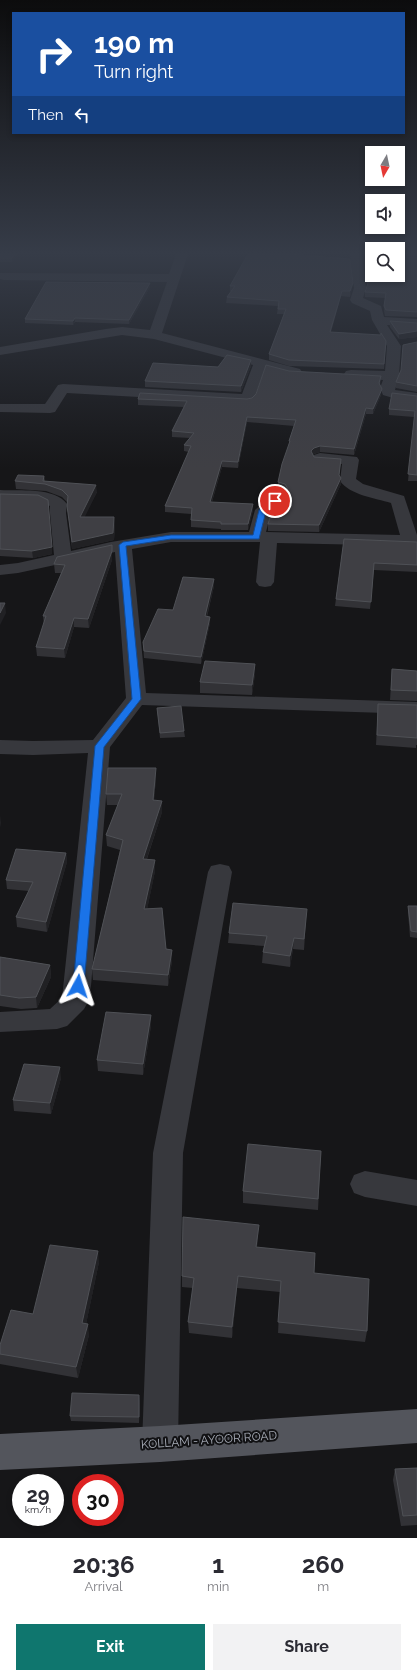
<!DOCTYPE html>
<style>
:root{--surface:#fff;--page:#f2f2f3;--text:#2b2b33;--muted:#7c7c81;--accent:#0f766e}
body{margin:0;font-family:Raleway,sans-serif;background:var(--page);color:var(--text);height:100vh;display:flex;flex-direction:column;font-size:15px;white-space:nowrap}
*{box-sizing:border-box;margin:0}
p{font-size:13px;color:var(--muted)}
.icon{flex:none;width:22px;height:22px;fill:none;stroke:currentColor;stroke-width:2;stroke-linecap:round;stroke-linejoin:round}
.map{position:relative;height:1538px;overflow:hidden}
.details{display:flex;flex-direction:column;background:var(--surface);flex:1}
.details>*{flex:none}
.banner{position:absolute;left:12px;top:12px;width:393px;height:122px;border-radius:0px;box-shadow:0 2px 6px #0003;background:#1a4fa0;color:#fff;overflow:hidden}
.needle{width:26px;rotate:189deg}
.buttons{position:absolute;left:365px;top:146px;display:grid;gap:8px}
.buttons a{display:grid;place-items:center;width:40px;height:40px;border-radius:0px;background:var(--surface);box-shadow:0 2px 6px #0003;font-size:20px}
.speed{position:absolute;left:12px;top:1474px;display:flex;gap:8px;font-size:20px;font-weight:700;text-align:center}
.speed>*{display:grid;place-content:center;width:52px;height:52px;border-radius:50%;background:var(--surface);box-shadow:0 2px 6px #0003;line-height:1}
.speed small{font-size:10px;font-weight:400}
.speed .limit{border:6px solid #d22;background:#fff;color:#111}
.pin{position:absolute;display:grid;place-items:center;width:34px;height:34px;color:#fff;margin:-17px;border:2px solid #fff;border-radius:50%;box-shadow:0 1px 4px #0007}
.me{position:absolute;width:44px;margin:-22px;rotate:5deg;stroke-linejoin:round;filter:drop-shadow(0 0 3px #0008)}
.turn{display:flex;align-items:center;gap:14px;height:84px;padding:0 16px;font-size:18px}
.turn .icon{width:52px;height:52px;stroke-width:2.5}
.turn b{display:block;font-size:28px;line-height:34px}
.then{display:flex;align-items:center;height:38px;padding:0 16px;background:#0003;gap:8px;font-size:15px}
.eta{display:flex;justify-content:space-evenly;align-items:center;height:68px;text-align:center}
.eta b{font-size:24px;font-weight:700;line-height:28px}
.cta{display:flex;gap:8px;margin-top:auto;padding:8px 16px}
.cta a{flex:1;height:46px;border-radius:0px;background:var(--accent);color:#fff;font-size:16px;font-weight:700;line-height:46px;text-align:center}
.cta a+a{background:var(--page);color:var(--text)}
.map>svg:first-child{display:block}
</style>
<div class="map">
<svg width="417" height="1538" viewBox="0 0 417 1538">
<rect width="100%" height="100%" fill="#161618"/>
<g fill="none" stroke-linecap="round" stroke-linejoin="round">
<!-- minor -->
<path fill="#37383d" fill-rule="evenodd" d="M176,254H188L162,333L300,369L302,372L300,375L295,376L265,368L254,399L252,402L247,403L67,393L55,412L50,413L0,412V404H45L58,385L63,384L242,394L253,365L154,339L122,335L0,355V347L106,329L122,327L150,330L167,282L4,280L0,279V273L169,274Z
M350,254H362L366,288L363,298L381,306L384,317L417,319V327L387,325L401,346L399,376L395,390L417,393V401L393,398L383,395L380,388L383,380L351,378L346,377L344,374L346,371L351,370L385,371L387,346L372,320L370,311L352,303L350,300L354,288Z
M398,257H417V265H398Z
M320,453L357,457L359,460L356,479L363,484L404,496L417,535V546L277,543L274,582L271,586L265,587L259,586L256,582L260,542H171L132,549L146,693L417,702V714L142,705L110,747L91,986L88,1002L84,1009L67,1026L57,1029L0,1032V1012L50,1009L62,998L88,753L33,755L0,754V740L33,741L93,740L126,698L115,552L18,573L0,575V565L18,563L54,555L50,513V506L39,501L0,500V490C19,491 55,487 67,504L66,513L71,551L111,542L171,532H249L255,510L268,498L272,491L278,489L284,491L286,494L281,505L271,512L266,532L400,535L391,503C375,498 350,495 340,481L342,464L314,461L312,458L314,455Z
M220,864L229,866L232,872L183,1153L178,1444L173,1457L160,1462L147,1457L142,1444L153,1153L208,872L211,866Z
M365,1171L417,1180V1206L365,1197L354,1193L350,1184L354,1175Z"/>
<!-- major -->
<path fill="#53555c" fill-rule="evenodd" d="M417,1409V1443L160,1462L0,1470V1434L160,1426Z"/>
</g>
<!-- wall -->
<path fill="#323236" d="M0,254H19L12,262H0Z
M363,254H372V257L364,256Z
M398,254H417V256H398Z
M365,260L372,275L417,261V317L385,316L384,311L385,298L365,297V292L367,285L365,266Z
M150,283V287L129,324L75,322L73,325L25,323V319Z
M230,286L352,288L350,297L341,296L331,332L386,341L384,369L289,366L269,360V354L284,314H277L278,306L226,303L227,297L231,291H230Z
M390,321L417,323V337L399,339L390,327Z
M417,342V392L396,388V382Z
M251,360V366L241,392L145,387V381L218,367Z
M289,371L381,376L380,385L381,395L373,414H366L354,455L320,452L314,454H313L314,457L341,459L339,475L341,484L319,532L268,531V524L283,499L286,492L285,490L278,488V482L289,446V441L294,426L247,422L238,468L222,467L212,502L253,510L248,530H221V529L191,527V514L165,512V506L189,452L184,451V445L190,438L172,437V431L184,407L138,405V399H247L252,398Z
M417,396V481H408L414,417L389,415V409Z
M44,476L45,481L97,492L84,517L115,524L114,540L72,549L68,513L67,502L62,497L46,491L16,489L15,481Z
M0,494L52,554L33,558L0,556Z
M344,539L417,542V572L374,570L370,609L335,606Z
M112,545V560L89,628L74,627L65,658L37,656L36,647L44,625L43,616L61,573H55L54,564Z
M214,579V586L207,617L210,623L201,664L144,658L143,642L173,610Z
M255,664V674L252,695L200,693V682Z
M392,669L417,671V701L390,700Z
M378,704L417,705V745H416V748L376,745Z
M157,708L184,731L185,737L160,738Z
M156,779L154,800L162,812L147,859L155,871L147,909L166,949L172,950V961L168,986L93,980L92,969L120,850L107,846L106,835L118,805H107L106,794Z
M66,853L67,862L47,932L17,927L16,917L29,891L7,889L6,880Z
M408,906H417V938L410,937L408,912Z
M306,919L304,950L293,949L290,967L262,963L263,952L264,946L228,943L229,933Z
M0,957L50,965L51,977L37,1008L21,1009L0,1006Z
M151,1015V1026L143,1075L98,1071L97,1060Z
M61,1078L51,1114L14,1111L13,1100Z
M321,1151L318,1210L243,1203V1191Z
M258,1236L257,1247L314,1273L367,1331L365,1342L278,1333L280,1292L237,1288L232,1338L189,1333L188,1322L193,1288L182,1287V1276Z
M99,1262L86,1324L89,1335L78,1378L0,1364V1345L33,1314Z
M140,1401L139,1423L71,1421L70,1416Z
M417,1468V1525L401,1526L393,1480L395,1469Z"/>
<!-- shaded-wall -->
<path fill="#212124" d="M15,254H19L12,262V258Z
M150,283V287L129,324V320Z
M353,283L352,288L350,297V291Z
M342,291L341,296L329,337L330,332Z
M75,318V322L73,325V321Z
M417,331V337L399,339V334Z
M251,360V366L241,392V386Z
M382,389L381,395L373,414V409Z
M366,408V414L354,455V449Z
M247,417V422L238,468V462Z
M320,446V452L314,454L311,457V451L314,448Z
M222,461V467L210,508V502Z
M341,478V484L319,532V525Z
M96,485L97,492L81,525L80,517Z
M253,504V510L248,530V524Z
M114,517L115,524L114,540L72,549V542Z
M112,545V560L89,628L88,619Z
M52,547V554L33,558L32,551Z
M214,579V586L205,623V616Z
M5,603L6,613L0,625V613Z
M210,617V623L201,664V657Z
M74,618V627L65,658L64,649Z
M255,664V674L252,695V685Z
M156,768V779L153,811V800Z
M162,801V812L143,870V859Z
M0,815L1,823L0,828Z
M66,853L67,862L47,932L46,922Z
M155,860V871L145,920L144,909Z
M294,938L293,949L290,967V956Z
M172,950V961L168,986V975Z
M50,965L51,977L37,1008L36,997Z
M151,1015V1026L143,1075V1064Z
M60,1067L61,1078L51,1114L50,1103Z
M259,1225L256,1258V1247Z
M98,1251L99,1262L84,1334L82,1323Z
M238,1276L237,1288L232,1338V1327Z
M88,1324L89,1335L78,1378L76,1367Z
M139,1395L140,1401L139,1423Z"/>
<!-- building -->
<path fill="#3f3f44" stroke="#4f5156" d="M0,254H15L12,258H0Z
M248,254H289L350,259L353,283L350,291H342L330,332L381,335V333L386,341L384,364L289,360L269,354L286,309H278L279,301L227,297L235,286H230Z
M365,260H372V275H398V261H417V312L386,310L384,306L386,293L365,292L368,283Z
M46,282L150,283L129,320L75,318L73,321L25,319Z
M390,321L417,323V331L399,334Z
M417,342V386L396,382L401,370L403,345Z
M227,355L251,360L241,386L145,381L153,363L218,367Z
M266,365L289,371L381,376L379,383L382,389L373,409L366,408L354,449L320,446L314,448L311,451L314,457L341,459L339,475L341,478L319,525L268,524L273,507L283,499L288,489L285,484L278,482L282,464L290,441H289L296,420L247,417L238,462L222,461L210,502L253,504L248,524H221V522L191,520L192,508L165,506L191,446L184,445L194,433L172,431L187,401L138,399L140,393L247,399L252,398L256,394Z
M392,393L417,396V475L408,474L415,411L389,409Z
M18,475L44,476L43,481L96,485L80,517H114L113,533L72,542L67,506L68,496L62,490L45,484L15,481Z
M0,494L38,495L48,500L52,547L32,551L0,549Z
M344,539L417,542V565L374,563L371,602L336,599Z
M112,545V551L88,619L74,618L64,649L36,647L46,616H43L65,565L54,564L57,557Z
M183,577L214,579L205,616L210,617L201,657L144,651L143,642L158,609L173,610Z
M0,603H5L0,613Z
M205,661L255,664L252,685L200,682Z
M392,669L417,671V691L391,690Z
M378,704L417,705V738L377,735Z
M181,706L184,731L160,733L157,708Z
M108,768H156L153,800L162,801L143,859L155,860L144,909L162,908L166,949L172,950L168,975L92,969L123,840L106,835L122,794H106Z
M16,849L66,853L46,922L16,917L33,882L6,880Z
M233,903L307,909L304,939L294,938L290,956L263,952L267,936L229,933Z
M408,906H417V932L411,931Z
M0,957L50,965L36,997L19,998L0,995Z
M106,1012L151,1015L143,1064L97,1060Z
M24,1064L60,1067L50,1103L13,1100Z
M248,1144L321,1151L318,1199L243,1191Z
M183,1217L259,1225L256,1247L315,1253L314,1273L369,1279L367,1331L278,1322L281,1281L238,1276L232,1327L188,1322L194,1278L182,1276Z
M50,1245L98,1251L82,1323L88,1324L76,1367L0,1354V1345L11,1310L33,1314Z
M72,1393L139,1395V1417L70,1416Z
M417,1468V1515L403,1516L395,1469Z"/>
<!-- sky -->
<linearGradient id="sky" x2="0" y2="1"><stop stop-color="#0c0c0d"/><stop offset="0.54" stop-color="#363c48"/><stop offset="1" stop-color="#363c48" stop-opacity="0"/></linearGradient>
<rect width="417" height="469" fill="url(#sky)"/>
<!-- route -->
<path fill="#1a73e8" stroke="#114b97" d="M275,499L278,501L266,511L259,539H171L126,546L141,699L104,747L84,986L82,989H74L73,986L95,746L132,699L119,545L123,542L171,535H253L259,510Z"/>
<g text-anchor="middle" stroke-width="4" stroke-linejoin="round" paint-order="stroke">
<!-- near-street labels -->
<g font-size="12" fill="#a8adb8" stroke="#111113">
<text transform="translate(209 1440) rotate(-4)" y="4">KOLLAM - AYOOR ROAD</text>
</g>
</g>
</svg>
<div class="buttons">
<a><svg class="needle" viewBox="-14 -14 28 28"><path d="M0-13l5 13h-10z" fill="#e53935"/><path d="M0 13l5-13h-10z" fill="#7c7c81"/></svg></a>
<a><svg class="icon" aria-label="sound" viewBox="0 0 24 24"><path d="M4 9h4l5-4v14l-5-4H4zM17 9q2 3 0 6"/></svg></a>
<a><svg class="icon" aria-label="search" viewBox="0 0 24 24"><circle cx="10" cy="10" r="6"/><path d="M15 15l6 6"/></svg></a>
</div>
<div class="speed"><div>29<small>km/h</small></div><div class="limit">30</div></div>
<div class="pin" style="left:275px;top:501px;background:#d93025"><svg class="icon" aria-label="arrive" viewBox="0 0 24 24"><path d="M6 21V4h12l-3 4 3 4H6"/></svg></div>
<svg class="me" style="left:78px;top:986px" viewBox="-20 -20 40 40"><path d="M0-17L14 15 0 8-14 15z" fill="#1a73e8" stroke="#fff" stroke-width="4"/></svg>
<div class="banner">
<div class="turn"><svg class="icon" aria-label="right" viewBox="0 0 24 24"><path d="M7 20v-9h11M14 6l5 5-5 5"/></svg><div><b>190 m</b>Turn right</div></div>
<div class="then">Then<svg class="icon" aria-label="left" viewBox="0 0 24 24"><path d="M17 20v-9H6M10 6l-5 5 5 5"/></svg></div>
</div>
</div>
<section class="details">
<div class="eta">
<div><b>20:36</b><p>Arrival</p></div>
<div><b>1</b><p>min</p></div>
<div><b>260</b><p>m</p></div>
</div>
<div class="cta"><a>Exit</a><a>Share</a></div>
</section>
